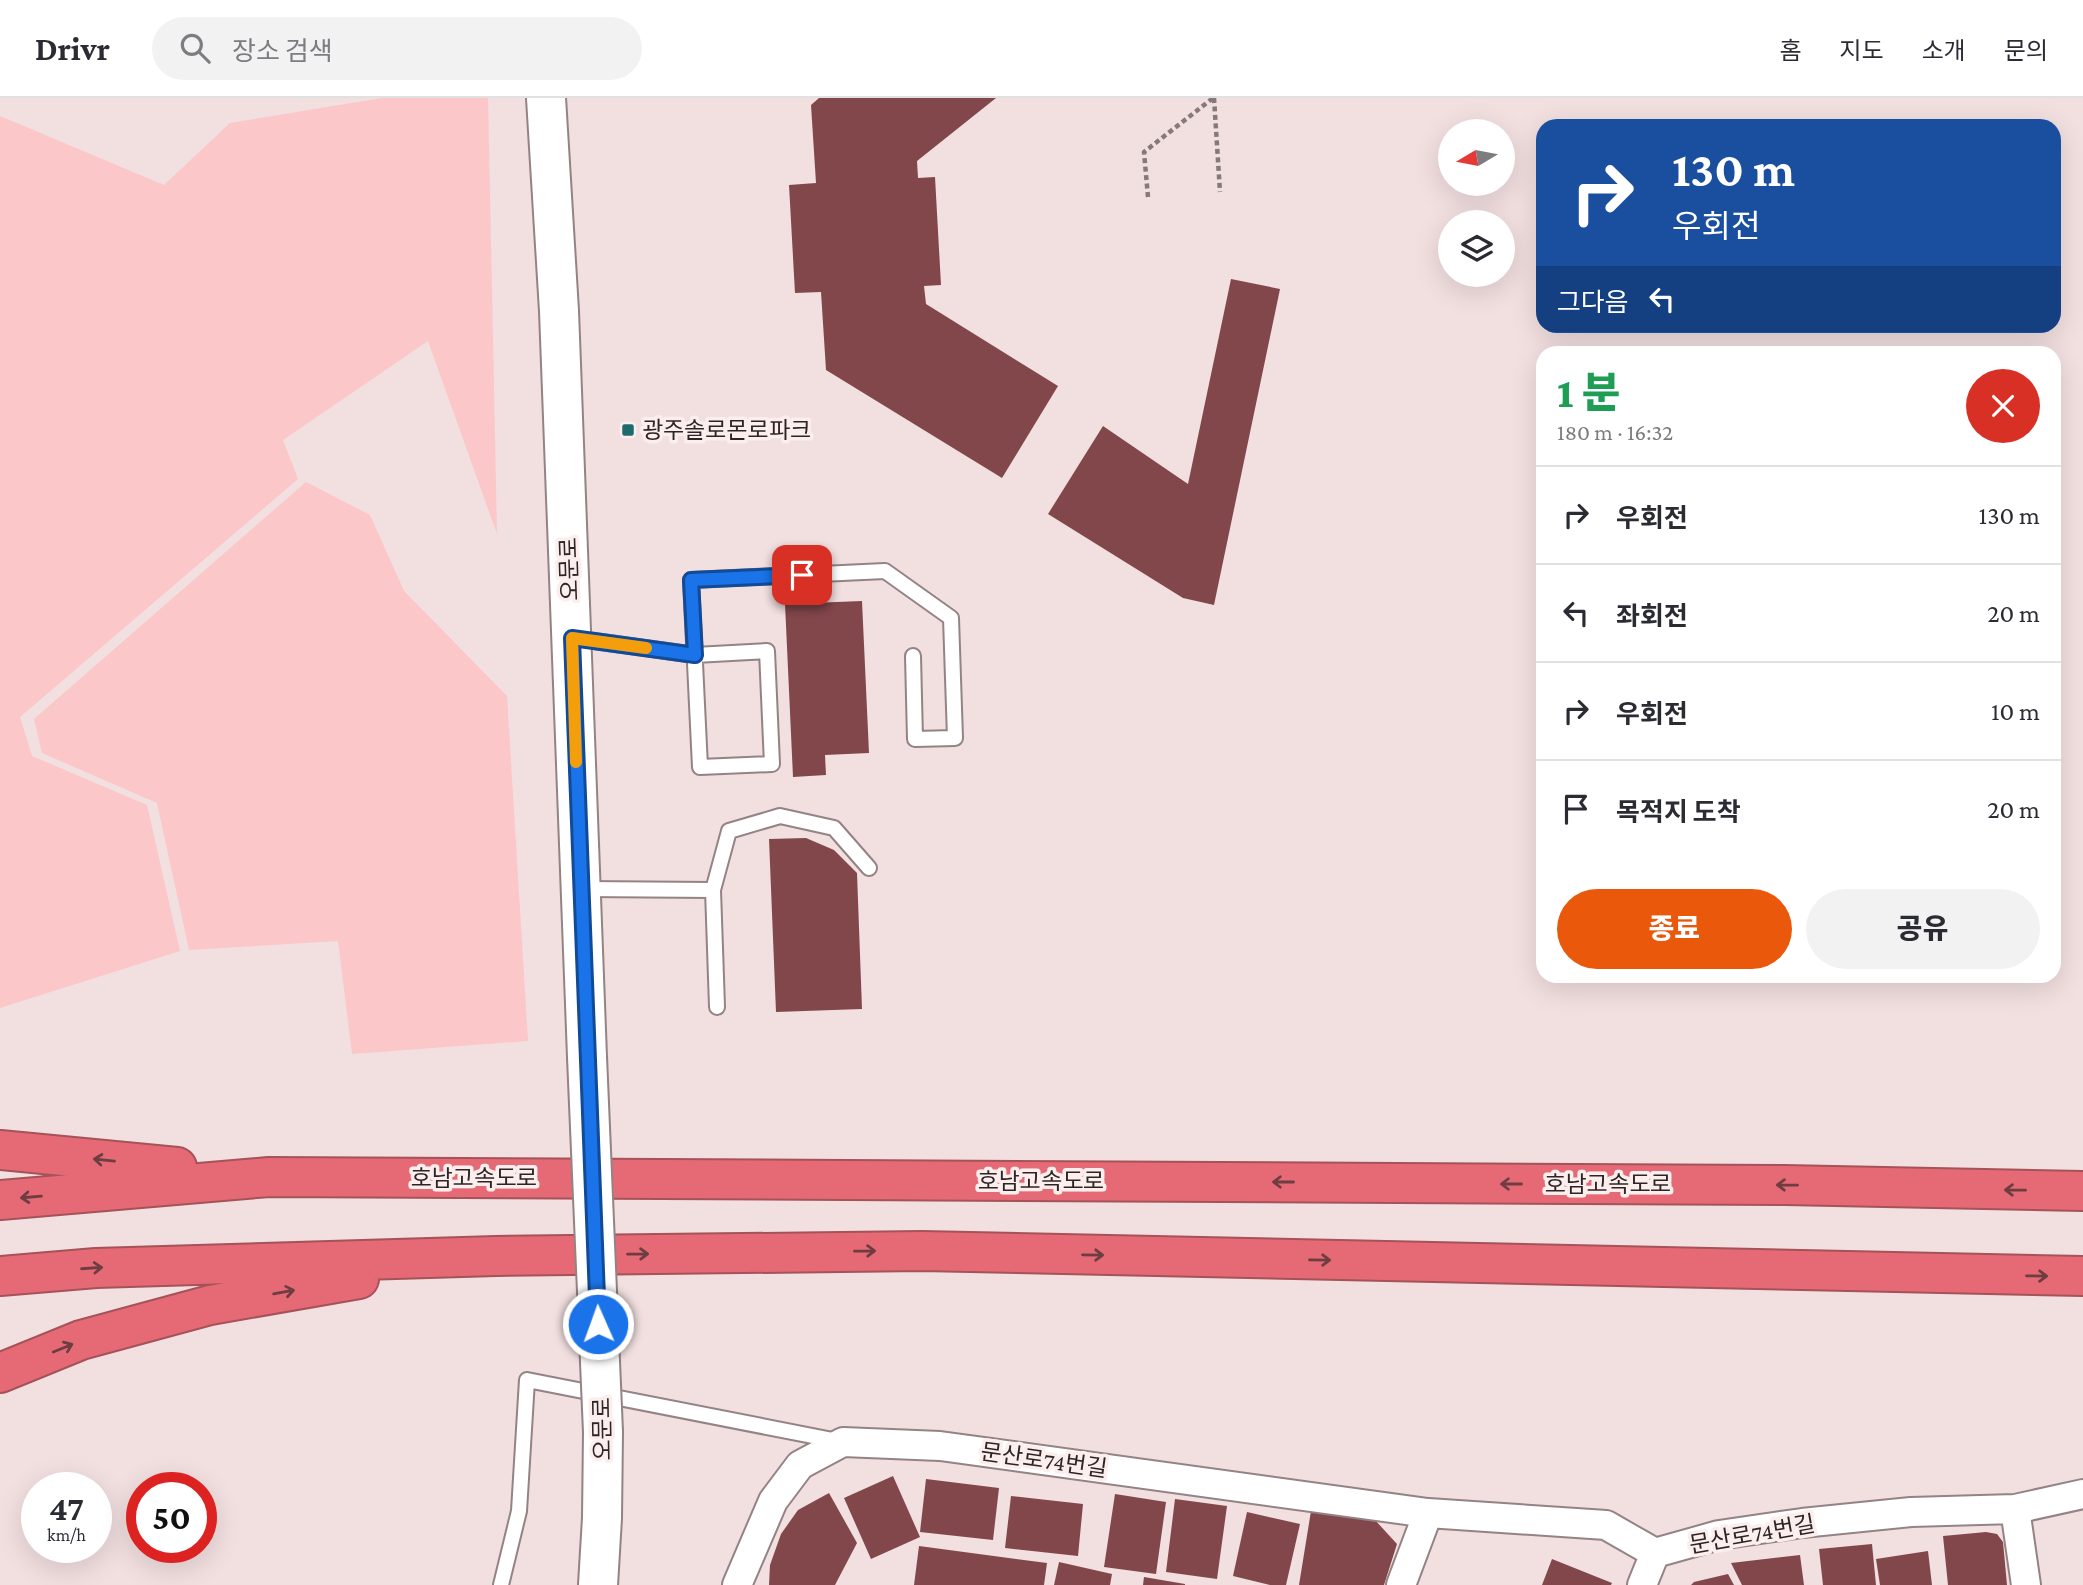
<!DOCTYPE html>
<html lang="ko">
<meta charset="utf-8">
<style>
:root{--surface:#fff;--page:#f2f2f3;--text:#2b2b33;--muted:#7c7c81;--line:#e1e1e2;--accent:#ea580c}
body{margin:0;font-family:"Crimson Pro","Noto Sans KR",serif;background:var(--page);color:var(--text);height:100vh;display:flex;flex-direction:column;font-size:26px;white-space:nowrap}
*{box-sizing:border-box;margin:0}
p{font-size:23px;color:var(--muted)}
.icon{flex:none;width:38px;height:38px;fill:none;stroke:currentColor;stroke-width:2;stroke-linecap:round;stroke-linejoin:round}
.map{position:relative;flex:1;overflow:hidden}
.sheet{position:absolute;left:1536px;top:248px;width:525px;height:637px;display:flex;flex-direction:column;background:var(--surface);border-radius:21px;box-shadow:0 7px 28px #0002}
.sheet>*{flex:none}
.hud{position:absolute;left:1536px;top:21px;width:525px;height:214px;border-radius:21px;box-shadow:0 7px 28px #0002;background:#1a4fa0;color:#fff;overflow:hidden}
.needle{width:46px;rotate:260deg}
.fabs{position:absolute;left:1438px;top:21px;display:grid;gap:14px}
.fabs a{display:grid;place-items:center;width:77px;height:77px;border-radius:50%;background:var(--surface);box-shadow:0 7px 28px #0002;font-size:35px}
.speed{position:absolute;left:21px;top:1374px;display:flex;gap:14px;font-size:35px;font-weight:700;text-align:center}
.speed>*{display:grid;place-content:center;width:91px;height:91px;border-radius:50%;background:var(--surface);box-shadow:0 7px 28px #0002;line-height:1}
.speed small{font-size:18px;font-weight:400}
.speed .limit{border:10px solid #d22;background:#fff;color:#111}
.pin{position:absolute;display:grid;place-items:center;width:60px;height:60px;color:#fff;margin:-30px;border-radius:14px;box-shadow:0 4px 10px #0006}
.me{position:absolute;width:77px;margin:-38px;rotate:358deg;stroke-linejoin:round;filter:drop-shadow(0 0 5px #0008)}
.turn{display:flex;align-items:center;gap:24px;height:147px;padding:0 21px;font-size:32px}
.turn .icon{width:91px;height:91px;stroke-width:2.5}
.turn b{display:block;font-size:49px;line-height:60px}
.then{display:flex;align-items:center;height:66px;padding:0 21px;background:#0003;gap:14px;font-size:26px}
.round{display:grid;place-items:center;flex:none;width:74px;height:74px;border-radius:37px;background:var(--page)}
.headline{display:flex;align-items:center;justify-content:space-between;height:119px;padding:0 21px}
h1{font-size:42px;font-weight:800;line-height:52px;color:#1e9e55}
.button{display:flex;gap:14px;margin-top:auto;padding:14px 21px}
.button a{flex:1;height:80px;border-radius:42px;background:var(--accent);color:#fff;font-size:28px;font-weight:800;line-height:80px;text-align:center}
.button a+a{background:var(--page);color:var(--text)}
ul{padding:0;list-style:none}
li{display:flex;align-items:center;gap:21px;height:98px;padding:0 21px;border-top:2px solid var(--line)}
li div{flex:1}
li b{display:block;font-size:26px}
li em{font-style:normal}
header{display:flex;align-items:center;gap:42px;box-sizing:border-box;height:98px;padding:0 35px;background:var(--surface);border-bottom:2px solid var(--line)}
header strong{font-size:33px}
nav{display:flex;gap:38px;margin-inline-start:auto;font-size:24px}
.search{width:490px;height:63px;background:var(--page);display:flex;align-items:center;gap:18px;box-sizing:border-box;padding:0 24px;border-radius:38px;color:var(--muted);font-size:26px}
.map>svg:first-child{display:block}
</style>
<header>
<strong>Drivr</strong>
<div class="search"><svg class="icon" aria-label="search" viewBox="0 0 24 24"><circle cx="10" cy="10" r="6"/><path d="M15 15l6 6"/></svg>장소 검색</div>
<nav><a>홈</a><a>지도</a><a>소개</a><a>문의</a></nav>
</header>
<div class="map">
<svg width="2083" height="1487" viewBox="0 0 2083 1487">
<rect width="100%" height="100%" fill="#f2dfe0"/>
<!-- green -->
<path fill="#fbc7c8" d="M382,0H488L497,436L428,243L283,342L298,381L20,619L32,658L147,707L180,853L0,910V18L164,87L230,25Z
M306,384L370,417L404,493L507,598L528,943L352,956L338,843L189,852L157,705L42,655L34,621Z"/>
<!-- building -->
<path fill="#82474b" d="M819,0H996L917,63L918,80L935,79L941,187L924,188L926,206L1058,288L1002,380L826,272L821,194L795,195L789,87L816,85L811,7Z
M1231,181L1280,191L1214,507L1183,500L1048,416L1103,328L1188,386Z
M862,503L869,655L825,657L826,677L793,679L785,506Z
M806,740L834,752L857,775L862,911L776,914L769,741Z
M893,1378L920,1439L871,1461L844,1400Z
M926,1381L999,1390L993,1442L920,1434Z
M829,1395L857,1445L835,1487H769L770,1467L781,1436L798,1412Z
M1115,1396L1166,1404L1156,1476L1104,1469Z
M1011,1398L1083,1406L1078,1458L1005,1450Z
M1175,1401L1227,1408L1217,1481L1166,1474Z
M1311,1413L1375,1422L1397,1446L1384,1487H1299Z
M1247,1414L1300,1426L1286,1487H1270L1233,1478Z
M1986,1434L1997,1436L2003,1444L2007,1487H1948L1943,1438Z
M1872,1446L1876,1487H1823L1819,1451Z
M919,1448L1047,1465L1044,1487H914Z
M1928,1453L1932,1487H1880L1876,1461Z
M1800,1457L1804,1487H1742L1731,1465Z
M1552,1461L1612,1485L1611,1487H1542Z
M1059,1464L1112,1476L1110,1487H1054Z
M1728,1476L1734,1487H1691L1694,1484Z
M1144,1479L1185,1486V1487H1143Z"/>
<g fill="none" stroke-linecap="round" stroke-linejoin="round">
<defs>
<path id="lane" d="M573,540L695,557L767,553L772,666L700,669L691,482L885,473L951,520L955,640L915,641L913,558
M583,791L713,792L729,733L780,718L834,730L869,770
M713,792L717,909
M501,1487L519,1413L527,1282L838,1343"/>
<path id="street" d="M2015,1411L2026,1487
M737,1487L773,1403L800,1367L843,1344L940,1348L1428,1415L1606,1427L1655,1455L1719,1437L1802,1425L1911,1414L2015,1411L2083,1396
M1401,1487L1428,1415
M1642,1487L1655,1455"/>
<path id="secondary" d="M546,0L559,213L587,959
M598,1487L602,1420L603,1334"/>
<path id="highway" d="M0,1052L177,1069
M0,1102L269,1079L1784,1087L2083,1093
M0,1178L96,1170L496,1158L922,1153L2083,1178
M0,1275L81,1242L210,1207L359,1181"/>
</defs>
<!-- lane casing -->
<use href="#lane" stroke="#948384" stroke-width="18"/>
<!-- street casing -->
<use href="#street" stroke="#948384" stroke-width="32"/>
<!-- secondary casing -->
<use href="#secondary" stroke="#948384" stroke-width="42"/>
<!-- highway casing -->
<use href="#highway" stroke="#a55259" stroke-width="42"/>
<!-- path -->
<path stroke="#85797a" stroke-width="4.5" stroke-dasharray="5 3.5" stroke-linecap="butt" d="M1214,0L1220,94
M1148,99L1144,54L1213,0"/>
<!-- lane -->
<use href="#lane" stroke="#fff" stroke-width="14"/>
<!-- street -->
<use href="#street" stroke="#fff" stroke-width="28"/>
<!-- secondary -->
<use href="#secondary" stroke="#fff" stroke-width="38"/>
<!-- highway -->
<use href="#highway" stroke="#e66a75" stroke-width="38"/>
<defs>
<path id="secondary-bridge" d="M587,959L603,1334"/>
</defs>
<!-- secondary-bridge casing -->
<use href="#secondary-bridge" stroke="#948384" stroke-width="42" stroke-linecap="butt"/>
<!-- secondary-bridge -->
<use href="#secondary-bridge" stroke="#fff" stroke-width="38"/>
</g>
<!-- one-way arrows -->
<defs><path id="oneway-shaft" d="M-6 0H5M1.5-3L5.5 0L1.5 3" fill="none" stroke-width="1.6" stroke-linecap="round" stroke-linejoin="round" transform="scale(1.75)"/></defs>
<g stroke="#6d3d41">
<use href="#oneway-shaft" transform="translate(104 1062) rotate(-174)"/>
<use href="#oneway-shaft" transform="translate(1283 1084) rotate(-180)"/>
<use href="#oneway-shaft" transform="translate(1511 1086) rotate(-180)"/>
<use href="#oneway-shaft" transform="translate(1787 1087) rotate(-179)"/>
<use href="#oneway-shaft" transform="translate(2015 1092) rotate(-179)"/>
<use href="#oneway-shaft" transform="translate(31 1099) rotate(175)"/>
<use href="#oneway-shaft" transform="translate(865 1153) rotate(-1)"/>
<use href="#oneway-shaft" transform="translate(638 1156) rotate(-1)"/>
<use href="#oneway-shaft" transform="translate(1093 1157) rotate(1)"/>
<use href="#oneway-shaft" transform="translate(1320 1162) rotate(1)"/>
<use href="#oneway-shaft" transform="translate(92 1170) rotate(-4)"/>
<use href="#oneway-shaft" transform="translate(2037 1178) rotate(1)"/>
<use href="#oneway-shaft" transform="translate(284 1194) rotate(-10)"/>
<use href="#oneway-shaft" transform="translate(63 1250) rotate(-22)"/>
</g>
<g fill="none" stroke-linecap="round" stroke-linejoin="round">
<defs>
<path id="route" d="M598,1226L572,540L695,557L691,482L802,477"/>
</defs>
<!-- route casing -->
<use href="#route" stroke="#114b97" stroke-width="18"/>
<!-- route -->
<use href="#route" stroke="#1a73e8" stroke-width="12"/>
<!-- slow -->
<path stroke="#f59e0b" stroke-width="12" d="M576,664L572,540L646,550"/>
</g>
<!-- markers -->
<rect fill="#1e6a6c" stroke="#fdeeee" stroke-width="2.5" x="621" y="325" width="14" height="14" rx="3.5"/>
<g text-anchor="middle" stroke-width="7" stroke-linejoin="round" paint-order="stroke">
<!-- poi labels -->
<g font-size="23" fill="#2c2525" stroke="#fdeeee" text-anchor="start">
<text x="642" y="340">광주솔로몬로파크</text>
</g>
<!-- street labels -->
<g font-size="23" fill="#2c2525" stroke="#fdeeee">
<text transform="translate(569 471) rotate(-92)" y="8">오문로</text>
<text x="474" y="1088">호남고속도로</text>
<text x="1041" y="1091">호남고속도로</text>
<text x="1608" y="1094">호남고속도로</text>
<text transform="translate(602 1331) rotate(-91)" y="8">오문로</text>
<text transform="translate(1044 1362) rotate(8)" y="8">문산로74번길</text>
<text transform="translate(1752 1436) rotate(-10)" y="8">문산로74번길</text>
</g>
</g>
</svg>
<div class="fabs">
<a><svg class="needle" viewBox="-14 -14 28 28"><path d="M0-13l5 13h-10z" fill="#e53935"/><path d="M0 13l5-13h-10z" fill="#7c7c81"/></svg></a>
<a><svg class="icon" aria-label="layers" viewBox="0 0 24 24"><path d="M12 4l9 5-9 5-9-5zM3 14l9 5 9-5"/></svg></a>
</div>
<div class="speed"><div>47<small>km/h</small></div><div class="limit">50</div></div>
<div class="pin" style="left:802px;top:477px;background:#d93025"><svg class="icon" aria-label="arrive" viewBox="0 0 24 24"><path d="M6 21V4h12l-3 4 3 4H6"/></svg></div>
<svg class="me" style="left:598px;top:1226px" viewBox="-20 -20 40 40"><circle r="17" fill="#1a73e8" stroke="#fff" stroke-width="3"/><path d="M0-11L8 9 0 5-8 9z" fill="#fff"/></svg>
<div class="hud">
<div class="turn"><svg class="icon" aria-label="right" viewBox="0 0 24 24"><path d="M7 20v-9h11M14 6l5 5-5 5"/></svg><div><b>130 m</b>우회전</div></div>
<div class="then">그다음<svg class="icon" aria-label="left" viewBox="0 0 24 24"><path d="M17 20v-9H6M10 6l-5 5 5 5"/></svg></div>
</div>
<section class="sheet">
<div class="headline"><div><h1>1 분</h1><p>180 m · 16:32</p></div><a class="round" style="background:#d93025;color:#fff"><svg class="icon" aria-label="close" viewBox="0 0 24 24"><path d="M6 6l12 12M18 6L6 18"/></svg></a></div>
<ul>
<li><svg class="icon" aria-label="right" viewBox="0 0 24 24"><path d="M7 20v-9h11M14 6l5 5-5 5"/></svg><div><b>우회전</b></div><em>130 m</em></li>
<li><svg class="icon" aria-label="left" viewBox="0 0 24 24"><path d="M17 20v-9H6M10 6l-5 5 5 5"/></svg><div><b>좌회전</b></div><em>20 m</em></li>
<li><svg class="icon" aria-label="right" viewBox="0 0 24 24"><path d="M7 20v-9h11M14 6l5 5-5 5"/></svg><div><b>우회전</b></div><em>10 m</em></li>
<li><svg class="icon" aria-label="arrive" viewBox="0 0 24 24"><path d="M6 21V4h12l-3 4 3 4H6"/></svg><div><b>목적지 도착</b></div><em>20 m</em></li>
</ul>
<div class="button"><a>종료</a><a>공유</a></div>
</section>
</div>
